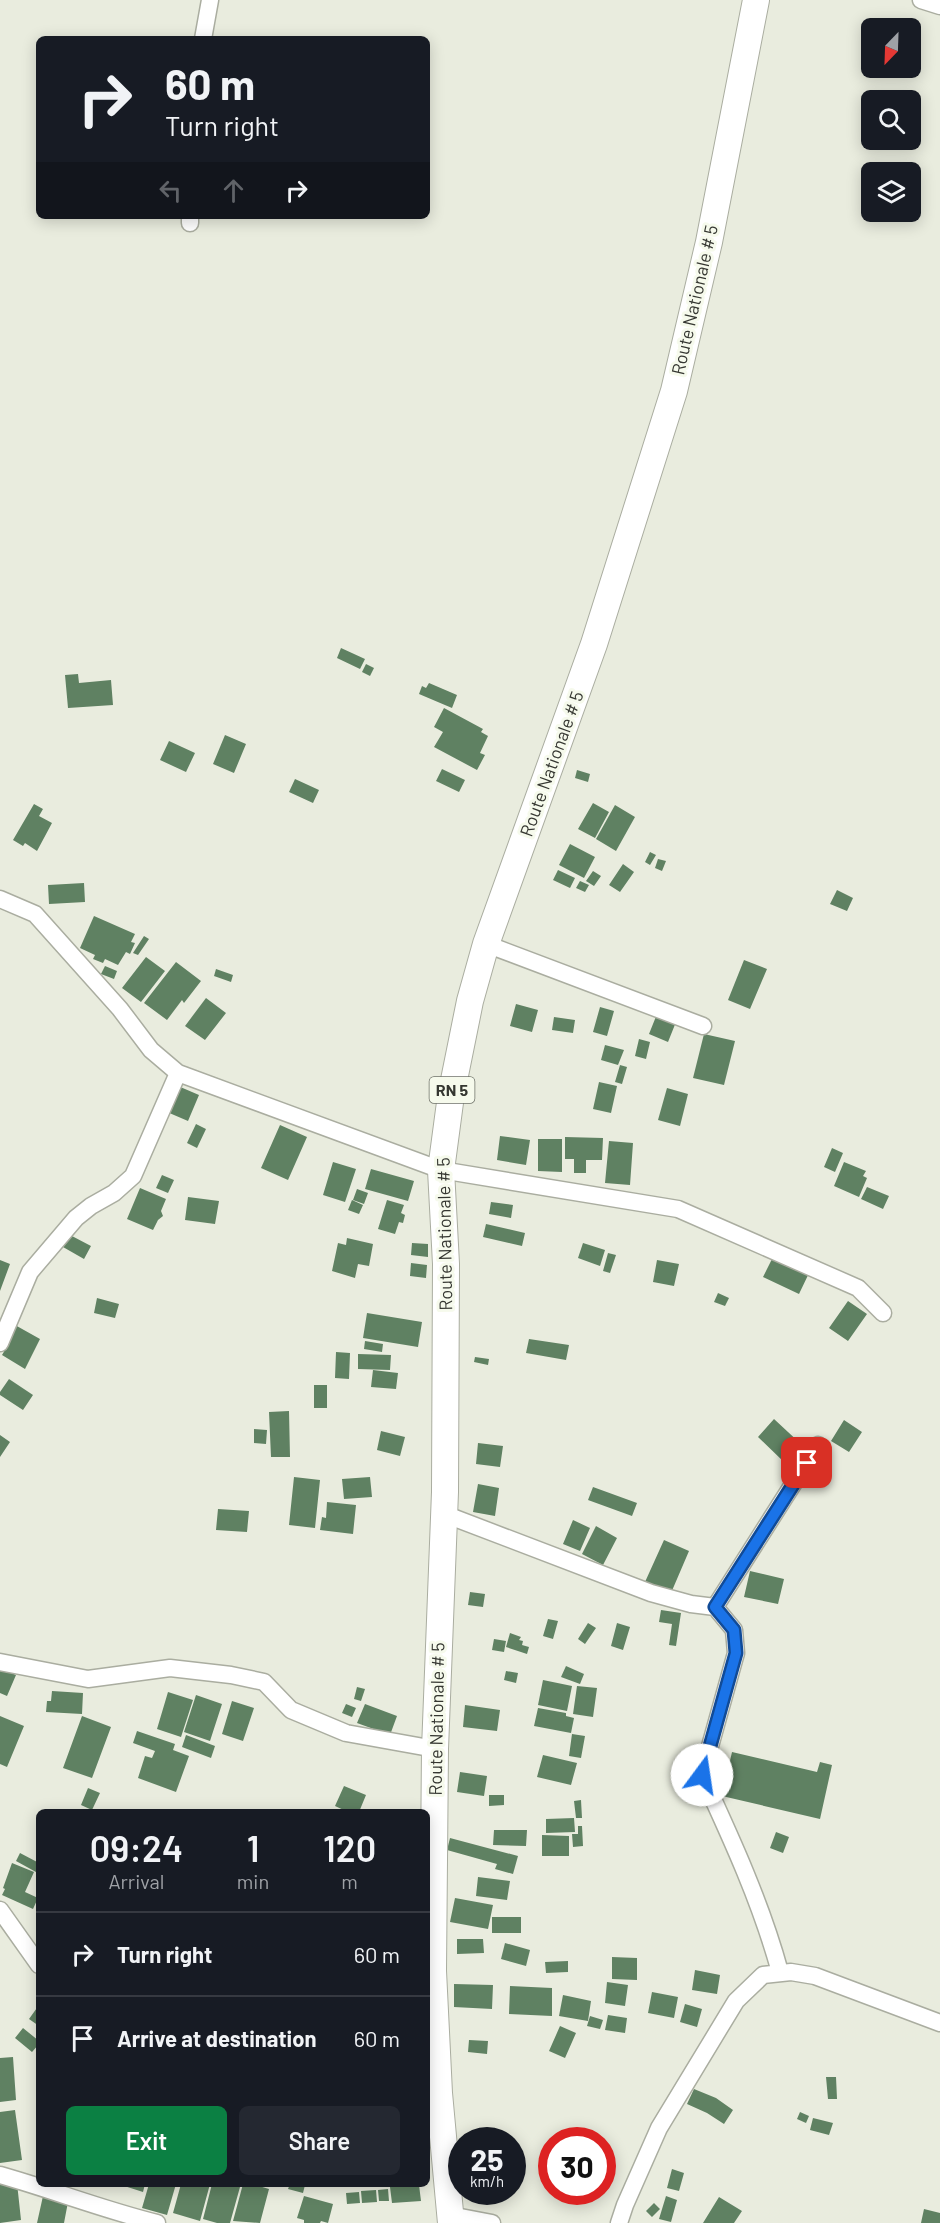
<!DOCTYPE html>
<style>
:root{--surface:#171b24;--page:#242831;--text:#f1f3f6;--muted:#9ea1a6;--line:#363941;--accent:#0b8043}
body{margin:0;font-family:Barlow,sans-serif;background:var(--page);color:var(--text);height:100vh;display:flex;flex-direction:column;font-size:22px;white-space:nowrap}
*{box-sizing:border-box;margin:0}
p{font-size:20px;color:var(--muted)}
.icon{flex:none;width:33px;height:33px;fill:none;stroke:currentColor;stroke-width:2;stroke-linecap:round;stroke-linejoin:round}
.map{position:relative;flex:1;overflow:hidden}
.details{position:absolute;left:36px;top:1809px;width:394px;height:378px;display:flex;flex-direction:column;background:var(--surface);border-radius:9px;box-shadow:0 3px 15px #0003}
.details>*{flex:none}
.hud{position:absolute;left:36px;top:36px;width:394px;height:183px;border-radius:9px;box-shadow:0 3px 15px #0003;background:#171b24;color:var(--text);overflow:hidden}
.needle{width:39px;rotate:203deg}
.controls{position:absolute;left:861px;top:18px;display:grid;gap:12px}
.controls a{display:grid;place-items:center;width:60px;height:60px;border-radius:9px;background:var(--surface);box-shadow:0 3px 15px #0003;font-size:30px}
.speed{position:absolute;left:448px;top:2127px;display:flex;gap:12px;font-size:30px;font-weight:700;text-align:center}
.speed>*{display:grid;place-content:center;width:78px;height:78px;border-radius:50%;background:var(--surface);box-shadow:0 3px 15px #0003;line-height:1}
.speed small{font-size:15px;font-weight:400}
.speed .limit{border:9px solid #d22;background:#fff;color:#111}
.pin{position:absolute;display:grid;place-items:center;width:51px;height:51px;color:#fff;margin:-26px;border-radius:12px;box-shadow:0 3px 9px #0006}
.me{position:absolute;width:66px;margin:-33px;rotate:14deg;stroke-linejoin:round;filter:drop-shadow(0 0 4px #0008)}
.turn{display:flex;align-items:center;gap:21px;height:126px;padding:0 30px;font-size:27px}
.turn .icon{width:78px;height:78px;stroke-width:2.5}
.turn b{display:block;font-size:42px;line-height:51px}
.lanes{display:flex;align-items:center;height:57px;padding:0 30px;background:#0003;justify-content:center;gap:30px;direction:ltr}
.lanes .off{opacity:.35}
.eta{display:flex;justify-content:space-evenly;align-items:center;height:102px;text-align:center}
.eta b{font-size:36px;font-weight:600;line-height:42px}
.cta{display:flex;gap:12px;margin-top:auto;padding:12px 30px}
.cta a{flex:1;height:69px;border-radius:9px;background:var(--accent);color:#fff;font-size:24px;font-weight:600;line-height:69px;text-align:center}
.cta a+a{background:var(--page);color:var(--text)}
ul{padding:0;list-style:none}
li{display:flex;align-items:center;gap:18px;height:84px;padding:0 30px;border-top:2px solid var(--line)}
li div{flex:1}
li b{display:block;font-size:22px}
li em{font-style:normal}
.map>svg:first-child{display:block}
</style>
<div class="map">
<svg width="940" height="2223" viewBox="0 0 940 2223">
<rect width="100%" height="100%" fill="#e9ecde"/>
<!-- building -->
<path fill="#5f8162" d="M341,648L365,659L360,669L337,658Z
M366,664L374,668L370,676L362,672Z
M78,674L79,683L111,680L113,705L68,708L65,675Z
M429,683L457,695L452,708L419,694L422,686L426,688Z
M444,708L483,729L481,732L488,736L480,753L485,755L477,770L434,747L443,732L434,727Z
M225,735L246,744L234,773L213,764Z
M169,741L195,753L186,772L160,760Z
M442,769L465,780L459,792L436,781Z
M577,770L590,774L588,782L575,778Z
M295,779L319,790L313,803L289,792Z
M593,803L609,812L595,838L578,829Z
M34,804L43,809L39,816L52,823L37,851L25,843L23,846L13,840Z
M615,805L635,817L616,851L596,839Z
M570,844L595,857L584,878L559,865Z
M650,852L656,855L650,865L645,862Z
M658,859L666,861L662,871L655,868Z
M623,864L634,872L620,892L609,885Z
M558,870L575,878L570,888L553,880Z
M593,871L601,876L594,886L586,881Z
M580,881L589,885L585,892L576,888Z
M84,883L85,902L49,904L48,885Z
M837,890L853,898L847,911L830,904Z
M94,916L135,934L131,942L135,943L130,954L126,952L118,965L105,959L103,963L93,959L95,955L80,948Z
M144,936L149,939L138,955L133,953Z
M146,957L165,971L141,1002L122,988Z
M744,960L767,969L750,1009L728,1000Z
M176,962L201,981L184,1003L182,1000L167,1020L144,1003Z
M105,966L117,971L114,979L101,974Z
M216,969L233,975L231,982L214,976Z
M206,998L226,1013L205,1040L185,1026Z
M516,1004L538,1010L532,1032L510,1026Z
M600,1007L614,1011L607,1036L593,1032Z
M657,1014L676,1022L668,1042L649,1034Z
M554,1017L575,1020L573,1033L552,1030Z
M704,1034L735,1041L724,1085L693,1078Z
M639,1039L650,1042L646,1059L635,1056Z
M605,1045L624,1050L618,1065L601,1060Z
M620,1065L627,1067L622,1084L615,1082Z
M599,1082L617,1086L611,1113L593,1109Z
M178,1086L199,1095L188,1121L167,1112Z
M667,1088L688,1094L680,1126L658,1120Z
M196,1124L206,1129L197,1148L187,1143Z
M280,1125L307,1137L288,1180L261,1168Z
M500,1136L530,1140L526,1165L497,1160Z
M565,1137L603,1138L602,1160H586V1173H574V1159H565Z
M538,1139H562V1172L538,1171Z
M609,1141L633,1143L630,1185L605,1183Z
M832,1148L843,1153L835,1172L824,1167Z
M333,1162L356,1169L345,1202L323,1195Z
M844,1162L866,1171L863,1176L867,1178L859,1197L834,1186Z
M371,1169L414,1181L408,1201L365,1189Z
M162,1175L174,1180L168,1193L156,1188Z
M867,1187L889,1196L883,1209L861,1199Z
M140,1188L166,1199L161,1211L163,1216L158,1220L153,1230L127,1219Z
M357,1189L368,1193L364,1204L353,1200Z
M188,1197L219,1201L215,1224L185,1220Z
M352,1200L363,1205L359,1214L348,1210Z
M387,1200L404,1205L401,1213L405,1215L403,1223L399,1222L395,1234L378,1229Z
M491,1202L513,1205L511,1218L489,1214Z
M486,1224L525,1233L522,1246L483,1237Z
M70,1235L91,1246L84,1259L63,1247Z
M347,1238L373,1244L369,1266L358,1264L355,1278L332,1271L338,1243L346,1245Z
M412,1243L428,1244V1257L411,1255Z
M583,1243L605,1250L600,1266L578,1258Z
M608,1253L616,1255L610,1273L603,1271Z
M775,1253L810,1271L799,1294L763,1277Z
M0,1260L10,1264L0,1291Z
M657,1260L679,1264L674,1286L653,1282Z
M411,1263L427,1265L426,1278L410,1276Z
M718,1293L729,1298L725,1306L714,1302Z
M97,1298L119,1304L115,1318L94,1313Z
M848,1301L867,1314L848,1341L829,1328Z
M367,1313L422,1322L418,1347L363,1338Z
M15,1325L40,1339L25,1369L2,1355L8,1345Z
M529,1339L569,1345L566,1360L526,1353Z
M365,1341L383,1344L382,1352L364,1349Z
M336,1352L350,1353L349,1379L335,1378Z
M358,1354L391,1355L390,1370L358,1369Z
M475,1357L489,1359L488,1365L474,1362Z
M373,1370L398,1373L396,1389L371,1387Z
M9,1379L33,1395L23,1410L0,1395V1392Z
M314,1385H327V1408H314Z
M289,1411L290,1457H271L269,1412Z
M774,1419L802,1445L785,1463L758,1437Z
M844,1420L862,1432L849,1452L831,1441Z
M254,1429L267,1430L266,1444L254,1443Z
M381,1431L405,1437L400,1456L377,1450Z
M0,1435L10,1442L0,1457Z
M478,1443L503,1446L500,1467L476,1464Z
M294,1477L320,1480L315,1528L289,1525Z
M370,1477L372,1497L344,1499L342,1479Z
M478,1484L499,1488L495,1516L473,1512Z
M593,1487L637,1503L632,1516L588,1500Z
M327,1502L356,1505L353,1534L320,1530L322,1517L326,1518Z
M218,1509L249,1511L247,1532L216,1530Z
M573,1520L590,1528L580,1551L563,1544Z
M596,1526L617,1538L603,1565L582,1554Z
M664,1540L689,1551L671,1593L645,1582Z
M750,1571L784,1579L778,1604L744,1597Z
M470,1592L485,1594L483,1607L468,1605Z
M661,1610L681,1613L676,1646L669,1645L672,1624L659,1622Z
M548,1619L558,1621L553,1639L543,1636Z
M588,1623L596,1628L585,1644L578,1639Z
M617,1623L630,1627L623,1650L611,1646Z
M510,1633L521,1637L519,1640L523,1641L522,1645L529,1647L527,1654L506,1647Z
M494,1639L506,1641L504,1652L492,1650Z
M566,1666L584,1674L580,1684L561,1677Z
M0,1668L16,1675L7,1696L0,1693Z
M506,1671L518,1673L516,1683L504,1680Z
M543,1680L572,1686L567,1711L538,1705Z
M577,1686L597,1688L593,1717L573,1714Z
M357,1687L365,1689L361,1701L354,1699Z
M52,1691L83,1693L82,1714L46,1712L47,1701H51Z
M168,1692L193,1700L181,1737L157,1729Z
M196,1695L222,1704L210,1741L184,1732Z
M232,1701L254,1708L243,1741L222,1734Z
M346,1704L356,1708L352,1717L342,1713Z
M365,1704L397,1716L390,1735L357,1723Z
M465,1705L500,1710L497,1731L463,1727Z
M538,1708L566,1713V1716L574,1718L571,1733L534,1726Z
M0,1716L24,1726L7,1767L0,1764Z
M82,1716L111,1727L92,1778L63,1768Z
M137,1731L175,1744L173,1750L189,1756L176,1792L138,1778L145,1756L152,1758L155,1751L133,1743Z
M572,1734L585,1736L581,1758L569,1756Z
M186,1735L215,1746L211,1758L182,1747Z
M732,1752L817,1772L820,1762L832,1765L820,1819L722,1796Z
M543,1755L577,1763L571,1785L537,1777Z
M460,1772L487,1776L484,1796L457,1792Z
M344,1786L366,1795L359,1812H348L335,1806Z
M88,1788L100,1793L92,1810L81,1805Z
M489,1795H504V1805L489,1806Z
M581,1800L582,1818H576L574,1801Z
M574,1818L575,1832L546,1833V1819Z
M578,1826H582L583,1846L573,1847L572,1834H578Z
M494,1830H527L526,1846L493,1845Z
M776,1832L789,1837L783,1853L770,1848Z
M542,1835L569,1836V1856H542Z
M450,1838L518,1856L513,1874L495,1869L497,1864L447,1850Z
M20,1853L39,1863L36,1872L16,1861Z
M12,1863L34,1872L25,1892L38,1898L33,1909L2,1895L5,1889L3,1888Z
M478,1877L510,1881L507,1900L476,1896Z
M455,1898L493,1905L488,1929L450,1922Z
M492,1917H521V1933H492Z
M457,1939H483L484,1953L457,1954Z
M505,1943L530,1950L526,1966L501,1959Z
M612,1957L637,1958V1980L612,1979Z
M568,1961V1972L546,1973L545,1962Z
M695,1970L720,1975L717,1994L692,1990Z
M607,1982L628,1985L625,2006L605,2003Z
M454,1984L493,1985L492,2009L454,2007Z
M510,1986L552,1988V2016L509,2014Z
M652,1992L678,1997L674,2018L648,2013Z
M563,1995L591,2001L588,2021L559,2016Z
M685,2004L702,2009L697,2027L680,2022Z
M39,2005V2026L29,2019Z
M608,2015L627,2018L625,2033L605,2030Z
M590,2016L603,2020L600,2029L587,2026Z
M560,2026L576,2033L565,2058L549,2051Z
M23,2028L39,2041V2044L32,2052L15,2038Z
M469,2040L488,2041L487,2054L468,2052Z
M13,2057L16,2100L0,2102V2058Z
M826,2077H836L837,2099H828Z
M694,2089L716,2098L733,2110L724,2124L707,2113L687,2104Z
M15,2110L22,2160L0,2163V2112Z
M800,2112L809,2116L806,2123L797,2119Z
M813,2118L833,2123L829,2135L810,2130Z
M672,2169L684,2173L679,2191L667,2188Z
M17,2183L21,2220L0,2223V2185Z
M118,2184H145L143,2192Z
M149,2184H176L167,2215L142,2208Z
M181,2184H210L200,2221L173,2213Z
M212,2184H228L240,2187L230,2223H217L203,2219Z
M243,2184H252L269,2189L260,2223L233,2221Z
M290,2184L305,2185L303,2193L288,2189Z
M419,2185L421,2201L392,2203L390,2187Z
M388,2189L389,2201H379L378,2190Z
M376,2190L377,2202L362,2203L361,2191Z
M359,2192L360,2203L347,2204L346,2193Z
M43,2196L68,2202L64,2223H37Z
M304,2196L333,2204L328,2223L321,2221L320,2223H304V2220L297,2218Z
M666,2196L677,2200L671,2222L659,2219Z
M719,2197L742,2211L734,2223H703Z
M654,2203L660,2209L652,2217L646,2211Z
M924,2209L940,2213V2223H921Z"/>
<g fill="none" stroke-linecap="round" stroke-linejoin="round">
<defs>
<path id="street" d="M921,0L940,6
M203,39L210,0
M190,216V223
M0,899L35,914L120,1009L151,1050L178,1073L441,1170L678,1209L858,1288L883,1313
M486,944L703,1026
M0,1343L30,1272L76,1218L91,1206L114,1193L133,1176L178,1073
M444,1514L651,1593L691,1604L715,1607L818,1445
M715,1607L734,1630L736,1653L702,1775C732,1840 761,1903 780,1972
M0,1662L88,1679L170,1668L231,1675L264,1682L291,1710L346,1733L435,1749
M0,1910L39,1965
M0,2175C53,2190 104,2210 157,2223
M450,2215L492,2223
M619,2223L625,2205L659,2128L736,2001L763,1975L791,1972L815,1976L940,2023"/>
<path id="primary" d="M451,2223L439,2093L433,1971L435,1749L445,1492L446,1264L441,1170L451,1095L470,1001L486,944L594,644L674,391L709,242L756,0"/>
</defs>
<!-- street casing -->
<use href="#street" stroke="#aaada0" stroke-width="19"/>
<!-- primary casing -->
<use href="#primary" stroke="#aaada0" stroke-width="28"/>
<!-- street -->
<use href="#street" stroke="#fff" stroke-width="16"/>
<!-- primary -->
<use href="#primary" stroke="#fff" stroke-width="26"/>
</g>
<g fill="none" stroke-linecap="round" stroke-linejoin="round">
<defs>
<path id="route" d="M702,1775L736,1653L734,1630L715,1607L807,1463"/>
</defs>
<!-- route casing -->
<use href="#route" stroke="#114b97" stroke-width="15"/>
<!-- route -->
<use href="#route" stroke="#1a73e8" stroke-width="10"/>
</g>
<g text-anchor="middle" stroke-width="6" stroke-linejoin="round" paint-order="stroke">
<!-- shield labels -->
<rect fill="#f6faec" stroke="#6f7269" stroke-width="1.5" x="429.5" y="1077" width="45" height="26" rx="4.5"/>
<g font-size="16" font-weight="bold" fill="#353731">
<text x="452" y="1096">RN 5</text>
</g>
<!-- street labels -->
<g font-size="18" fill="#353731" stroke="#f6faec">
<text transform="translate(695 300) rotate(-77)" y="6">Route Nationale # 5</text>
<text transform="translate(552 764) rotate(-70)" y="6">Route Nationale # 5</text>
<text transform="translate(445 1234) rotate(-91)" y="6">Route Nationale # 5</text>
<text transform="translate(437 1719) rotate(-89)" y="6">Route Nationale # 5</text>
</g>
</g>
</svg>
<div class="controls">
<a><svg class="needle" viewBox="-14 -14 28 28"><path d="M0-13l5 13h-10z" fill="#e53935"/><path d="M0 13l5-13h-10z" fill="#9ea1a6"/></svg></a>
<a><svg class="icon" aria-label="search" viewBox="0 0 24 24"><circle cx="10" cy="10" r="6"/><path d="M15 15l6 6"/></svg></a>
<a><svg class="icon" aria-label="layers" viewBox="0 0 24 24"><path d="M12 4l9 5-9 5-9-5zM3 14l9 5 9-5"/></svg></a>
</div>
<div class="speed"><div>25<small>km/h</small></div><div class="limit">30</div></div>
<div class="pin" style="left:807px;top:1463px;background:#d93025"><svg class="icon" aria-label="arrive" viewBox="0 0 24 24"><path d="M6 21V4h12l-3 4 3 4H6"/></svg></div>
<svg class="me" style="left:702px;top:1775px" viewBox="-20 -20 40 40"><circle r="19" fill="#fff"/><path d="M0-13L10 11 0 6-10 11z" fill="#1a73e8"/></svg>
<div class="hud">
<div class="turn"><svg class="icon" aria-label="right" viewBox="0 0 24 24"><path d="M7 20v-9h11M14 6l5 5-5 5"/></svg><div><b>60 m</b>Turn right</div></div>
<div class="lanes"><svg class="icon off" aria-label="left" viewBox="0 0 24 24"><path d="M17 20v-9H6M10 6l-5 5 5 5"/></svg><svg class="icon off" aria-label="ahead" viewBox="0 0 24 24"><path d="M12 20V5M6 11l6-6 6 6"/></svg><svg class="icon" aria-label="right" viewBox="0 0 24 24"><path d="M7 20v-9h11M14 6l5 5-5 5"/></svg></div>
</div>
<section class="details">
<div class="eta">
<div><b>09:24</b><p>Arrival</p></div>
<div><b>1</b><p>min</p></div>
<div><b>120</b><p>m</p></div>
</div>
<ul>
<li><svg class="icon" aria-label="right" viewBox="0 0 24 24"><path d="M7 20v-9h11M14 6l5 5-5 5"/></svg><div><b>Turn right</b></div><em>60 m</em></li>
<li><svg class="icon" aria-label="arrive" viewBox="0 0 24 24"><path d="M6 21V4h12l-3 4 3 4H6"/></svg><div><b>Arrive at destination</b></div><em>60 m</em></li>
</ul>
<div class="cta"><a>Exit</a><a>Share</a></div>
</section>
</div>
